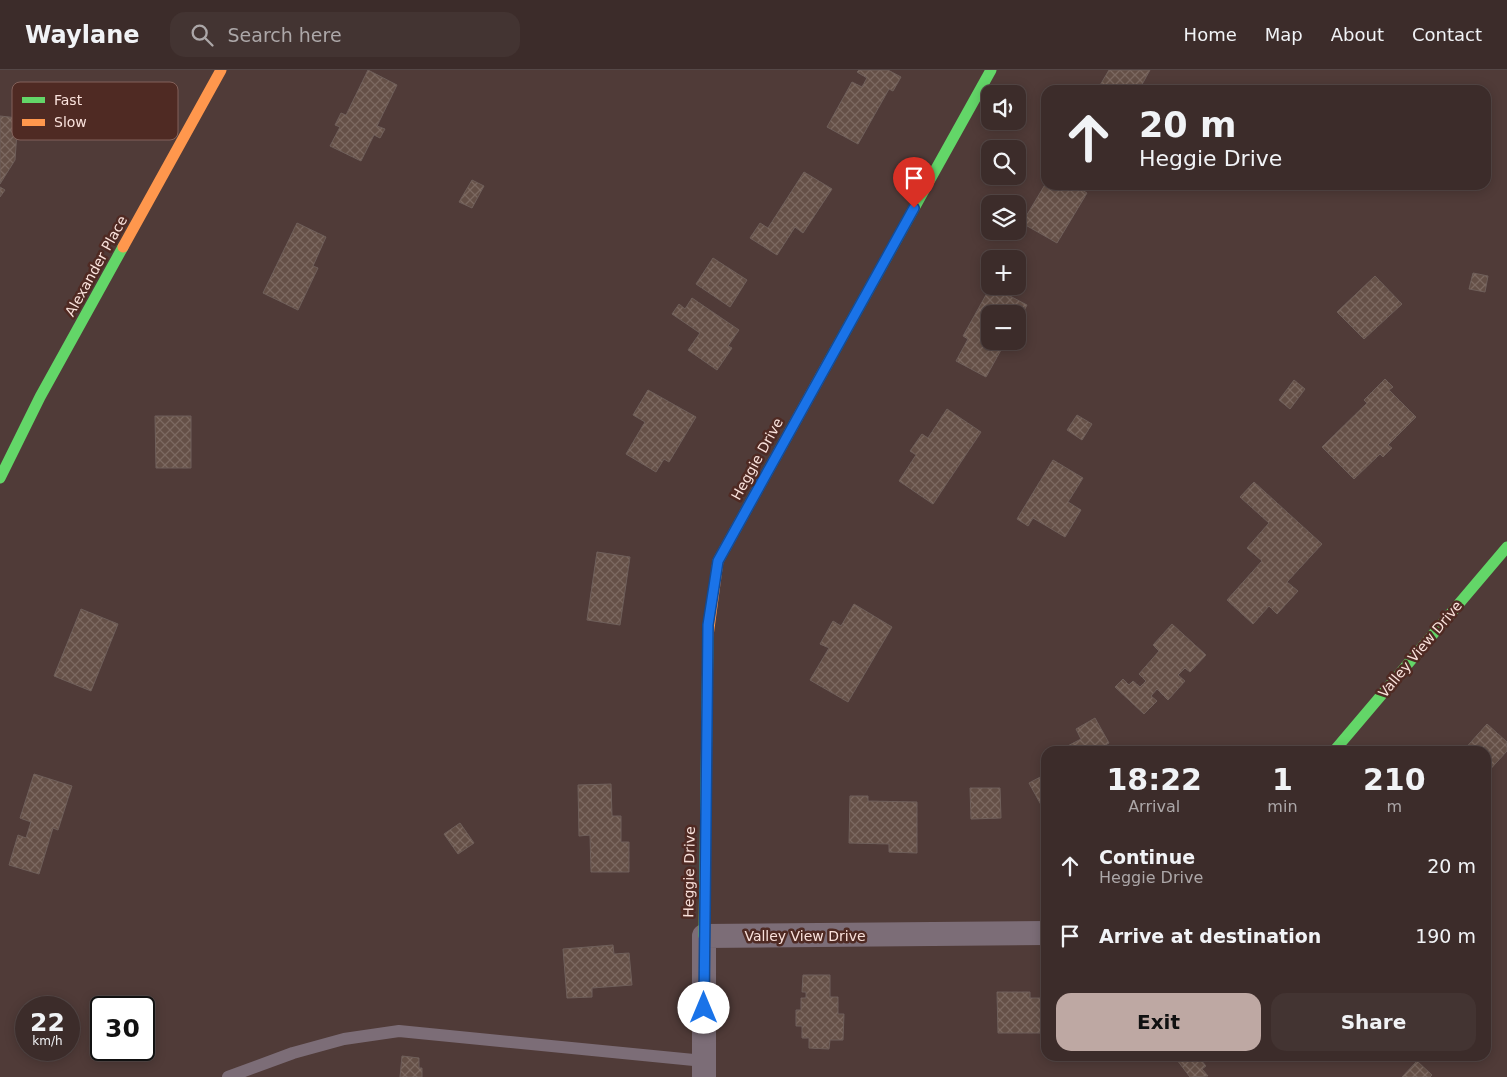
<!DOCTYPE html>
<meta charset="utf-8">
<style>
:root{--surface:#3c2c2a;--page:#433432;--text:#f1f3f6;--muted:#aca7a8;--line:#554847;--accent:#bea8a3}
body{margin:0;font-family:"DejaVu Sans",sans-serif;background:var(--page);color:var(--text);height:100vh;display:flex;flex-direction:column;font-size:19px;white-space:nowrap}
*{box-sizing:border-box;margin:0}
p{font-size:16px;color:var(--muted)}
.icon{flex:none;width:28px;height:28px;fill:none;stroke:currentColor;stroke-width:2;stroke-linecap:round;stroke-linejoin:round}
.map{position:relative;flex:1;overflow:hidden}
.details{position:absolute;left:1041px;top:676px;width:450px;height:315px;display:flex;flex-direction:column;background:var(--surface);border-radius:15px;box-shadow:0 2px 12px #0003,0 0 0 1px var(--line)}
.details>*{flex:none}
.guide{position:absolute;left:1041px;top:15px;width:450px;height:105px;border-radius:15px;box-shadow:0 2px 12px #0003,0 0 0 1px var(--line);background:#3c2c2a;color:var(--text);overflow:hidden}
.controls{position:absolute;left:981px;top:15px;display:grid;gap:10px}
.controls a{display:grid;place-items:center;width:45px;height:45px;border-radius:10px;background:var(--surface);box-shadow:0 2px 12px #0003,0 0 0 1px var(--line);font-size:25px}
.speed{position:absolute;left:15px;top:926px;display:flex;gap:10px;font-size:25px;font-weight:700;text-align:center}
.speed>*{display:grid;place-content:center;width:65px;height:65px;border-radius:50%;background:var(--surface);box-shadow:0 2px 12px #0003,0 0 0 1px var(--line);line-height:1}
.speed small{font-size:12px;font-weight:400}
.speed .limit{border:2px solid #111;border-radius:8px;background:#fff;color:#111}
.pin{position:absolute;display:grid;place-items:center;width:42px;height:42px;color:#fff;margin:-51px -21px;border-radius:50% 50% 50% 0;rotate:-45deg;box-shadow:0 0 5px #0007}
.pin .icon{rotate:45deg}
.me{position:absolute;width:55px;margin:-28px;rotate:0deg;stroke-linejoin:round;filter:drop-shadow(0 0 4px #0008)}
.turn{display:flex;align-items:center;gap:18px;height:105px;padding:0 15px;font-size:22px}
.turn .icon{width:65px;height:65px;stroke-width:2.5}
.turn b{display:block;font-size:35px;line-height:42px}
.eta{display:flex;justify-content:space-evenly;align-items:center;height:85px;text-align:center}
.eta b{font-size:30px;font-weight:700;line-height:35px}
.primary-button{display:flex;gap:10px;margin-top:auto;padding:10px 15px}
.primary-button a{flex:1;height:58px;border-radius:15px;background:var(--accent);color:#111;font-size:20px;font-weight:700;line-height:58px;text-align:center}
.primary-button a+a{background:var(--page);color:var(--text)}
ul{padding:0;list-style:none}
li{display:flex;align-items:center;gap:15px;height:70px;padding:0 15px}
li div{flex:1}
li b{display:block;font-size:19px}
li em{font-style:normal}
header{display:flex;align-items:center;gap:30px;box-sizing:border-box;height:70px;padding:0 25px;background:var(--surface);border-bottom:1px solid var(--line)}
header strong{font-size:24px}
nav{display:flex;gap:28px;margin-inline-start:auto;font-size:18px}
.search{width:350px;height:45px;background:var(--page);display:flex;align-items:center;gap:12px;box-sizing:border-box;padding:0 18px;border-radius:15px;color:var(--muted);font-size:19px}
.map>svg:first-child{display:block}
</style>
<header>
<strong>Waylane</strong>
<div class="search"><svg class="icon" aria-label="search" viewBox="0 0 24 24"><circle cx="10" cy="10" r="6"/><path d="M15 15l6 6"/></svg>Search here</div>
<nav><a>Home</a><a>Map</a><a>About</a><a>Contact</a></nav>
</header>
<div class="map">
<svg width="1507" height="1007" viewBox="0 0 1507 1007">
<defs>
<pattern id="building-cross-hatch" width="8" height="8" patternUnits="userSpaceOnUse" patternTransform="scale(1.25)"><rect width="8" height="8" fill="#655047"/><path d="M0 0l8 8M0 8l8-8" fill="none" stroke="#7c6961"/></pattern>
</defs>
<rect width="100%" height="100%" fill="#503b38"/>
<!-- building -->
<path fill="url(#building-cross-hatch)" stroke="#6f5f5a" d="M368,0L397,15L377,56L385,59L380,68L374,65L361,91L330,76L340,57L335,55L341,43L346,45Z
M859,0H888L901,7L893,21L889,19L858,74L827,57L852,12L862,17L867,8L857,2Z
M1109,0H1150L1139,20H1104L1099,17Z
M0,46L18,48L15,90L0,114Z
M804,102L832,119L803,163L795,157L777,185L750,168L760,153L768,158Z
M472,110L484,116L472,138L459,132Z
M1046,113V115H1074L1087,123L1057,173L1022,153Z
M0,117L5,120L0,127Z
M297,153L326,167L313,196L318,198L298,240L263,223Z
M713,188L747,210L730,237L696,214Z
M1473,203L1488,206L1485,222L1469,219Z
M1375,206L1402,234L1364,269L1337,242Z
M991,216L1027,235L1018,252V244H990V271H1006L986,307L956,291L968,269L963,266Z
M692,228L739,260L728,276L732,278L717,300L688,280L700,263L672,244L679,234L685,239Z
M1385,309L1393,317L1389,320L1416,347L1388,375L1392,378L1383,387L1380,384L1354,409L1322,377L1367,333L1364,330Z
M1294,310L1305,319L1290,339L1279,330Z
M648,320L696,347L669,392L664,389L656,402L626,384L645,352L633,345Z
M947,339L981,362L933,434L899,411L916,385L910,381L922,364L928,368Z
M1077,345L1092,354L1082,370L1067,360Z
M155,346H191V398H156Z
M1053,390L1083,408L1068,432L1081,440L1065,467L1033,448L1028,456L1017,449Z
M1254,412L1322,474L1287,512L1298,521L1277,544L1269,536L1253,554L1227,530L1262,491L1247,478L1269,453L1240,427Z
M597,482L630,487L620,555L587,550Z
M854,534L892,557L848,632L810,610L829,578L820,574L833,551L841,556Z
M81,539L118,554L91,621L54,606Z
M1172,554L1206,585L1190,602L1185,598L1178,605L1185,611L1168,630L1157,619L1151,626L1157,631L1144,644L1115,617L1123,609L1129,615L1133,611L1140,617L1146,611L1139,604L1159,581L1153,575Z
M1095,648L1109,673L1095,681H1058L1081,669L1076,659Z
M1487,654L1507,672V681L1486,704V681H1463Z
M34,704L72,716L58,760L53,758L39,804L9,795L18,765L26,768L31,752L20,748Z
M1046,704V744L1029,713Z
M611,714L612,746H621V772H629V802H591L590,765L579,766L578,715Z
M970,718H1000L1001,748L971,749Z
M850,726H868V731L917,732V783L889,782V774L849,773Z
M460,753L474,773L458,784L444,764Z
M613,875L614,884L629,883L632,915L592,918V927L567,928L563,879Z
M803,905H830V927H838V944H844L843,970H830L829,979L809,978V968H802V956H796V940H801V928H806V922H802Z
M997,922H1030V928H1046V963H998Z
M402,986L419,988V998H422V1007H400Z
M1174,986H1204L1200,989L1206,996L1202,999L1208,1006L1190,1007Z
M1417,991L1432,1005L1430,1007H1402Z"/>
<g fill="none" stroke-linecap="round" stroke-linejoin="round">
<!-- lane -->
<path stroke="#7c6d77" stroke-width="12" d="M228,1007L293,983L344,969L399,961L704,991"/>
<!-- street -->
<path stroke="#7c6d77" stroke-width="24" d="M704,1007V866L1046,863"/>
<!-- fast -->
<path stroke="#63d668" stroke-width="11" d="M829,291L991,0
M0,408L40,327L123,177
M1334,681L1507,477
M704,866L708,566"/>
<!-- slow -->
<path stroke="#ff974d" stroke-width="11" d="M123,177L221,0
M708,566L718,491L829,291"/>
</g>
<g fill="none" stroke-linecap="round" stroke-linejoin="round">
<defs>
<path id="route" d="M704,938L708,555L718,491L914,138"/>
</defs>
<!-- route casing -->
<use href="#route" stroke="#114b97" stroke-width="12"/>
<!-- route -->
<use href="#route" stroke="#1a73e8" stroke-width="9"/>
</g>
<g text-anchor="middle" stroke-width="5" stroke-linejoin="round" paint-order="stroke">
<!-- street labels -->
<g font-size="14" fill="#fae2dc" stroke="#4f2a23">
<text transform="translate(96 196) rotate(-61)" y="5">Alexander Place</text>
<text transform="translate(757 389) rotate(-61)" y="5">Heggie Drive</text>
<text transform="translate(1420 579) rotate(-50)" y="5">Valley View Drive</text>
<text transform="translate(689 802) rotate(-89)" y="5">Heggie Drive</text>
<text x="805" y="871">Valley View Drive</text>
</g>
</g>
<!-- legend -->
<rect x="12" y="12" width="166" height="58" rx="8" fill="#4f2a23" stroke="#82615a" stroke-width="1"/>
<rect x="22" y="27" width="23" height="6" fill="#63d668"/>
<rect x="22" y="49" width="23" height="7" fill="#ff974d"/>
<g font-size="14" fill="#fae2dc">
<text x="54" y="35">Fast</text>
<text x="54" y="57">Slow</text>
</g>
</svg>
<div class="controls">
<a><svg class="icon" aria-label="sound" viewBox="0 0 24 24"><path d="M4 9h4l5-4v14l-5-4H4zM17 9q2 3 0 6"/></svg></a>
<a><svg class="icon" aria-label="search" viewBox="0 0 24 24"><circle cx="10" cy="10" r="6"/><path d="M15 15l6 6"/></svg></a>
<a><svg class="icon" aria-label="layers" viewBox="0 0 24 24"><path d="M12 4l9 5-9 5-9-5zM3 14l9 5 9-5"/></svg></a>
<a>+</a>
<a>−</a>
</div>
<div class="speed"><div>22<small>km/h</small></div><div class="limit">30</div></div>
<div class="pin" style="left:914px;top:138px;background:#d93025"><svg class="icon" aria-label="arrive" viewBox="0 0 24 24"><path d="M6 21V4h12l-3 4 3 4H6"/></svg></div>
<svg class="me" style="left:704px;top:938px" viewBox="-20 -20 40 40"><circle r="19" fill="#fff"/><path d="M0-13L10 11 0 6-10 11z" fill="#1a73e8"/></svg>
<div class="guide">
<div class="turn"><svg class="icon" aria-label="ahead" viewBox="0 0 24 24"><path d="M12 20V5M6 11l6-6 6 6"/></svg><div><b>20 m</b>Heggie Drive</div></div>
</div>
<section class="details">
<div class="eta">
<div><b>18:22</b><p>Arrival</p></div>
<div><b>1</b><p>min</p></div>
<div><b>210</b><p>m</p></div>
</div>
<ul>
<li><svg class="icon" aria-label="ahead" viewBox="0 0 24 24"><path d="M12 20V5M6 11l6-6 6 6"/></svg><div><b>Continue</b><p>Heggie Drive</p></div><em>20 m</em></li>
<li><svg class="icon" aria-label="arrive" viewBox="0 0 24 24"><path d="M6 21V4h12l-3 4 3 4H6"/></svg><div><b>Arrive at destination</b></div><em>190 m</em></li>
</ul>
<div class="primary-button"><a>Exit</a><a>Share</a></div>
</section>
</div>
